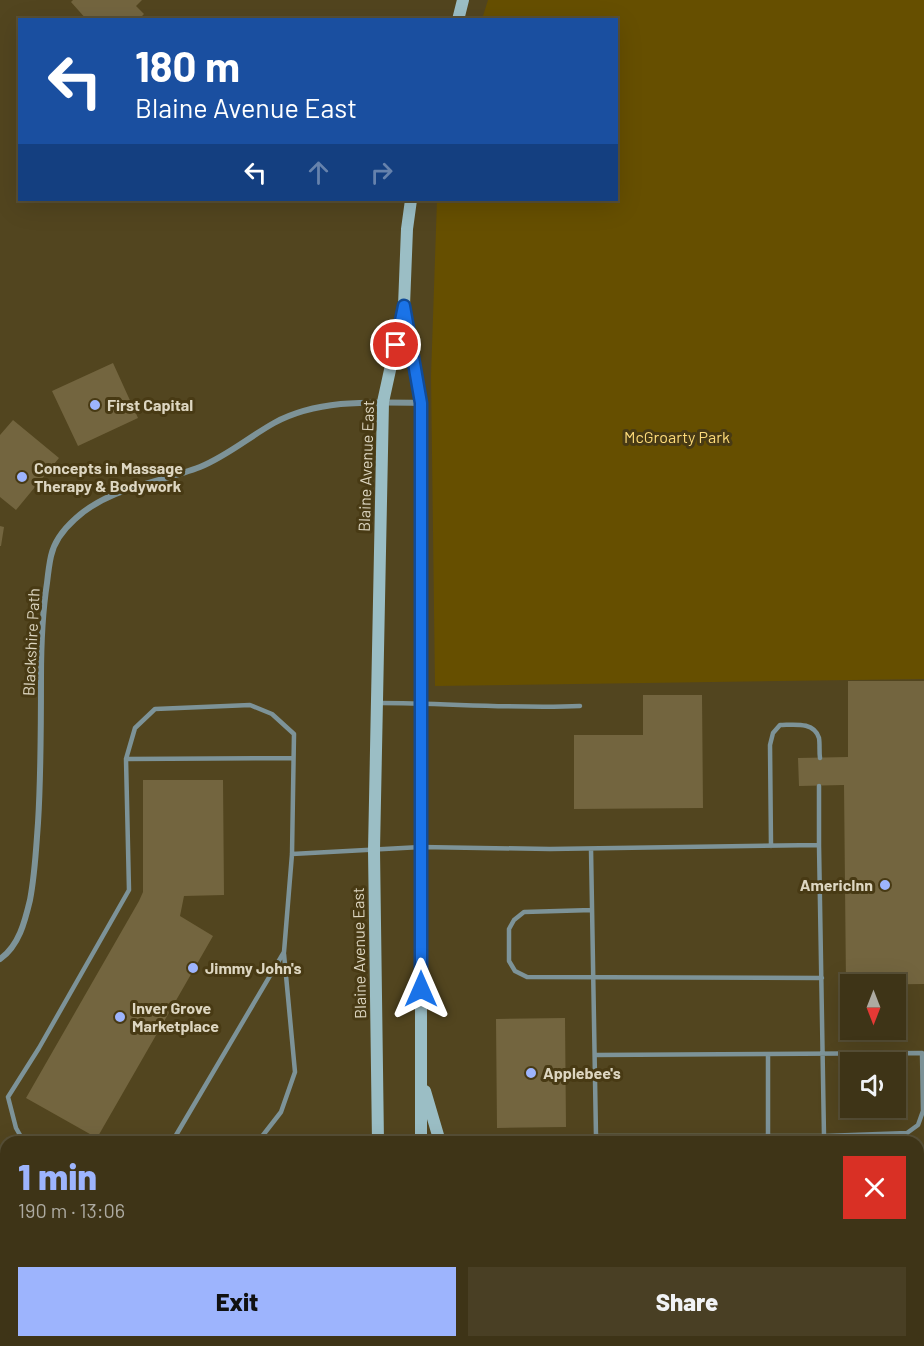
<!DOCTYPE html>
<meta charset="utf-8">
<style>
:root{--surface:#3e3417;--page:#493f24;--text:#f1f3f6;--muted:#adaaa1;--line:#574f36;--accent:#9db4fd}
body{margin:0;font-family:Barlow,sans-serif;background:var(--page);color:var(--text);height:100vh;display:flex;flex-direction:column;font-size:22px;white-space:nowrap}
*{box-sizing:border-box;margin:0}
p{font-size:20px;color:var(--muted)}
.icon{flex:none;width:33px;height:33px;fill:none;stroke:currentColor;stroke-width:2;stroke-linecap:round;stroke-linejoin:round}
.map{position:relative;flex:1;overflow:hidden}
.side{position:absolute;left:0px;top:1136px;width:924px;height:212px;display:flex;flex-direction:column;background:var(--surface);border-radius:18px 18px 0 0;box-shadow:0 6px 24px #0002,0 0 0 2px var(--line)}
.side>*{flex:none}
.top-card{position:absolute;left:18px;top:18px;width:600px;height:183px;border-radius:0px;box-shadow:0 6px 24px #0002,0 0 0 2px var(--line);background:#1a4fa0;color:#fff;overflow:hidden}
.needle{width:39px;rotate:180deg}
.fabs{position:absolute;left:840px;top:974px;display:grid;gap:12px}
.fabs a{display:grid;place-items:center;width:66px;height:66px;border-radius:0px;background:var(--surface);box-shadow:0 6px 24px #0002,0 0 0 2px var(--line);font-size:30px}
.pin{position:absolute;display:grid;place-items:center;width:51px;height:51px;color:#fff;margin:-26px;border:3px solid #fff;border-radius:50%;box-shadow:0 2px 6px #0007}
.me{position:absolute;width:66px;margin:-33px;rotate:0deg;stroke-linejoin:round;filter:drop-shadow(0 0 4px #0008)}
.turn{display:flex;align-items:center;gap:21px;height:126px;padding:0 18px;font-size:27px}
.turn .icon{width:78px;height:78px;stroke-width:2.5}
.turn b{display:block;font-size:42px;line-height:51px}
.lanes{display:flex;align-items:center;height:57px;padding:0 18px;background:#0003;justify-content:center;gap:30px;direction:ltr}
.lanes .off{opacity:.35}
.round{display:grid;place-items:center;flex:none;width:63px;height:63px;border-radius:0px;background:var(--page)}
.overview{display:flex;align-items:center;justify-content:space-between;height:102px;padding:0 18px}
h1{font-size:36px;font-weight:800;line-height:45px;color:var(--accent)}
.action{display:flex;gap:12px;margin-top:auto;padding:12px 18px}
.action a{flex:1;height:69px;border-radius:0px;background:var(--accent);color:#111;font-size:24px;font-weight:800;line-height:69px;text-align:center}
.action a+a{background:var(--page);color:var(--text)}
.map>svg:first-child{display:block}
</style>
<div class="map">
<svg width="924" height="1346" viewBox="0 0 924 1346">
<rect width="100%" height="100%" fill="#52451f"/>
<!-- green -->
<path fill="#664f00" d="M488,0H924V679L435,686L431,376L437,200H616V20L482,19Z"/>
<!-- building -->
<path fill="#73653f" d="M73,0H142L136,6L144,14L138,20H106L105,18L104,20H87L71,2Z
M113,363L138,418L78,446L52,391Z
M13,420L59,458L16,510L0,497V435Z
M0,526L4,527L1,546H0Z
M848,681H924V984L846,985L844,785L799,786L798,758L848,757Z
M643,695H702L703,808L574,809V735H643Z
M143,780H223L224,895L184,896L180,916L213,936L97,1138L26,1098L139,901L143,892Z
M565,1018L566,1127L497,1128L496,1019Z"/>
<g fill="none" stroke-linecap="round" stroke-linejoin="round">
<!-- path -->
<path stroke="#9b9275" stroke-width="4" stroke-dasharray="4.5 4.5" stroke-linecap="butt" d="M0,1240H6
M339,1346L359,1345
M496,1346L512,1342L571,1346"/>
<!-- lane -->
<path stroke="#7d9398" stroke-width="4.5" d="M379,703C446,703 513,709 580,706
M126,759L293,758
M819,786V845
M771,846L770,745L773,733L780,725C793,725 814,721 819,738C820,744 819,751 820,758
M292,854L421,847L550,849L819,845L824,1136H596L591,849
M592,910L524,912L514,920L509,929V961L515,971L527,977L822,978
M768,1054V1136
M595,1055L922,1053L923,1111L918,1125L907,1133L824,1136
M24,1142L16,1128L8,1097L39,1048L129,890L126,759L135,728L155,709L250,705L272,714L294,734L292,854L284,952L172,1142
M253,1142L260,1139L281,1112L295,1072L284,954"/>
<!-- street -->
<path stroke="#7d9398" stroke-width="6" d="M0,959C19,946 25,921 30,900C35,874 36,849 38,823C41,775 41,727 41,678C41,646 42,615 47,583C48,574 49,565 51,556C54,542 65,528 75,519C109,487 159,483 200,467C227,456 249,437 274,423C318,399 372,402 421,403"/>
<!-- secondary -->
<path stroke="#9bbec5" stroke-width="12" d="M458,20L463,0
M405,313L421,403V1142
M425,1091L440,1142
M378,1142L374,850L383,402L404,306L407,229L411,200
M918,1261H924
M0,1281H6
M918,1328L924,1329
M230,1341L254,1346
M417,1341V1346
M0,1342L6,1341
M378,1346V1341"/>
</g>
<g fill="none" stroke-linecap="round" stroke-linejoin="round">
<defs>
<path id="route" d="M396,345L404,306L421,403V989"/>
</defs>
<!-- route casing -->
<use href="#route" stroke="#114b97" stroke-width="15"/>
<!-- route -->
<use href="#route" stroke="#1a73e8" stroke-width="10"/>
</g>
<!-- markers -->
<g fill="#9db4fd" stroke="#483a14" stroke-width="2">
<circle cx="95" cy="405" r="6"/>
<circle cx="22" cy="477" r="6"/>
<circle cx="885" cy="885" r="6"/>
<circle cx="193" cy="968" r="6"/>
<circle cx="120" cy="1017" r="6"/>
<circle cx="531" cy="1073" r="6"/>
</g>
<g text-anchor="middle" stroke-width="6" stroke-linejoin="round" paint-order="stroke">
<!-- poi labels -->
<g font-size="16" font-weight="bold" fill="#ddd6c1" stroke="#483a14" text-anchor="start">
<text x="107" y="411">First Capital</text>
<text x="34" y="474">Concepts in Massage<tspan x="34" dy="18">Therapy &amp; Bodywork</tspan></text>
<text x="873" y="891" text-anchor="end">AmericInn</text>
<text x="205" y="974">Jimmy John's</text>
<text x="132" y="1014">Inver Grove<tspan x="132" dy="18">Marketplace</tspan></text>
<text x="543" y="1079">Applebee's</text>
</g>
<!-- park labels -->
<g font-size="16" fill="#fddb7a" stroke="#483a14">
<text x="677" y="443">McGroarty Park</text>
</g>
<!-- street labels -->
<g font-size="16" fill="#ddd6c1" stroke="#483a14">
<text transform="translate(366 466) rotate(-88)" y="6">Blaine Avenue East</text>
<text transform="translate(31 642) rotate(-87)" y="6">Blackshire Path</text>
<text transform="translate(359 953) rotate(-91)" y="6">Blaine Avenue East</text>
</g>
</g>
</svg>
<div class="fabs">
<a><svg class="needle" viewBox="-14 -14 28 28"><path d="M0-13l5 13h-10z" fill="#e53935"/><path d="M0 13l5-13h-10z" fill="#adaaa1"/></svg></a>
<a><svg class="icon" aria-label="sound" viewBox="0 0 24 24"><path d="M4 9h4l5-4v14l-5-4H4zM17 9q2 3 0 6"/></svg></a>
</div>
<div class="pin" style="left:396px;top:345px;background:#d93025"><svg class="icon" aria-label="arrive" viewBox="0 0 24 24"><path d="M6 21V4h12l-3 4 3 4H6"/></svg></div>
<svg class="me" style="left:421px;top:989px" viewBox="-20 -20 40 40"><path d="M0-17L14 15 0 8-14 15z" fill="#1a73e8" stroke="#fff" stroke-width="4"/></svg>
<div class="top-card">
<div class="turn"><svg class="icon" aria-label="left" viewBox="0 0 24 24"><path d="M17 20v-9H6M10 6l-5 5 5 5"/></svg><div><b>180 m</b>Blaine Avenue East</div></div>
<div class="lanes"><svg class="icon" aria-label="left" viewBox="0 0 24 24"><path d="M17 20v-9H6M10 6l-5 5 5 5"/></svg><svg class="icon off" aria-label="ahead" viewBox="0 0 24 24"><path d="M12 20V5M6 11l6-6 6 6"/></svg><svg class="icon off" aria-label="right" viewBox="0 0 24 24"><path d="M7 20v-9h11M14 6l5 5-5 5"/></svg></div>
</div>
<section class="side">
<div class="overview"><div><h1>1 min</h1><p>190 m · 13:06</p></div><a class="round" style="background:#d93025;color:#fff"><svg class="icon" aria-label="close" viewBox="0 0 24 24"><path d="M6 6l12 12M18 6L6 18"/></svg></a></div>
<div class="action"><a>Exit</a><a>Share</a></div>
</section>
</div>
